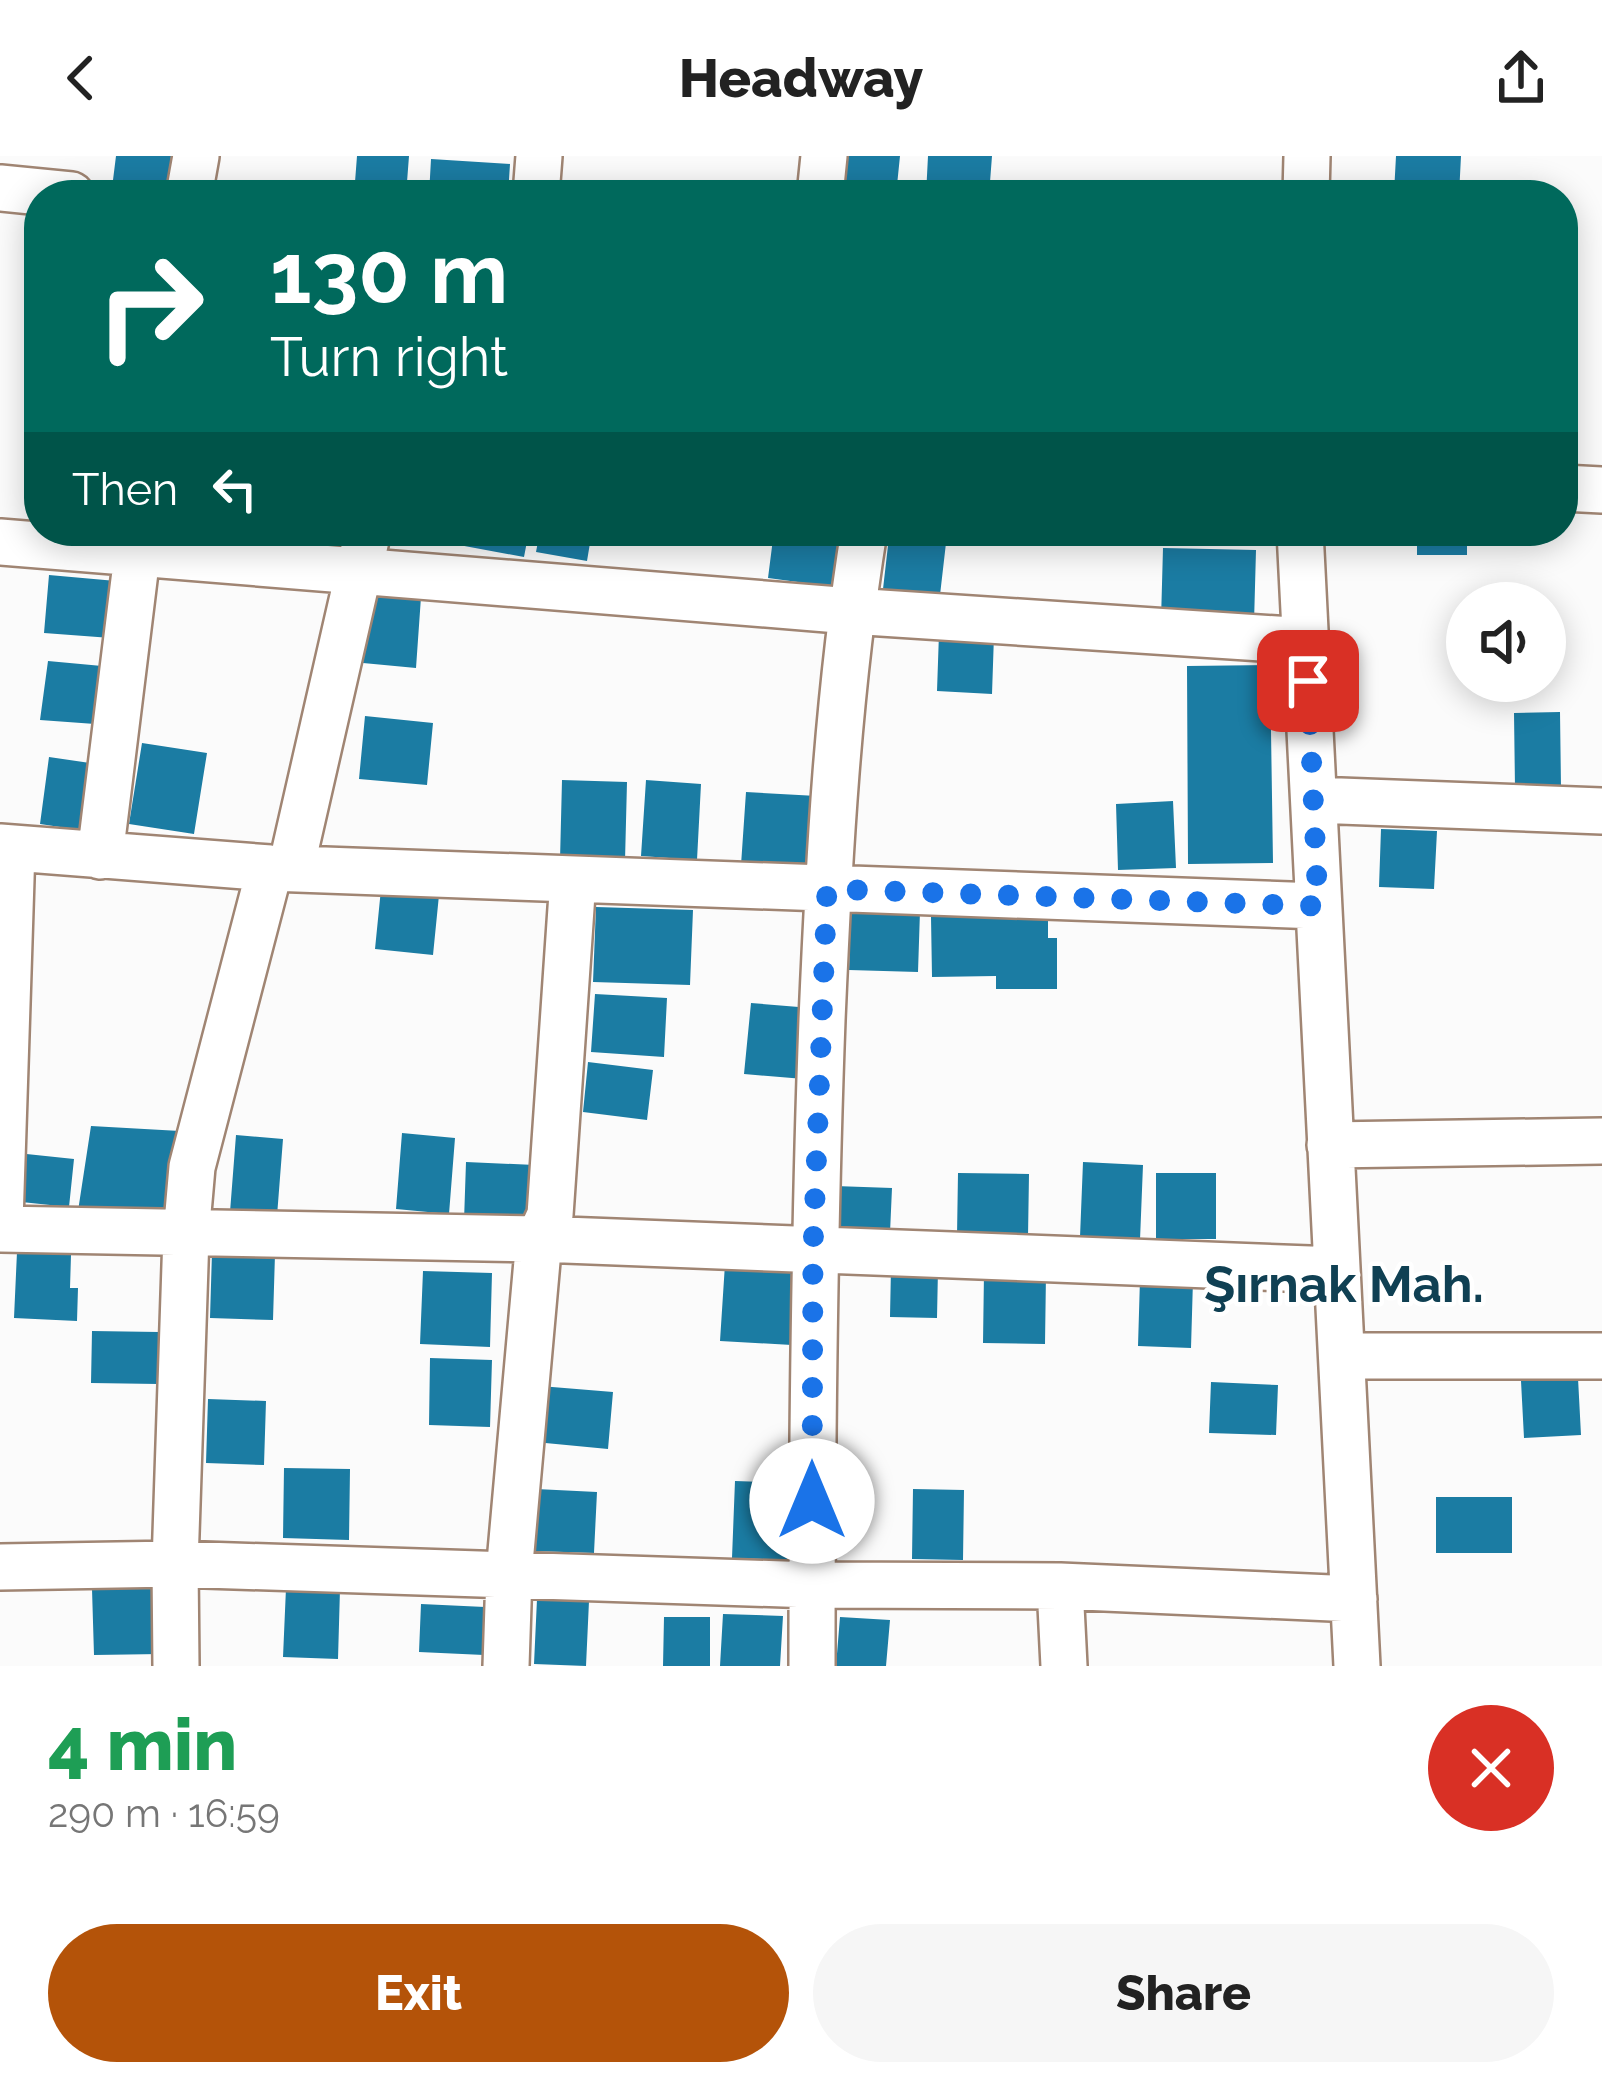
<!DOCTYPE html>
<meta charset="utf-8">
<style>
:root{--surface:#fff;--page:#f6f6f6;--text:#222;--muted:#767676;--accent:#b45309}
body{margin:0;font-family:Raleway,sans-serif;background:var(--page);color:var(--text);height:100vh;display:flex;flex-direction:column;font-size:45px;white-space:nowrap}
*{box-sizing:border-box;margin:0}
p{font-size:39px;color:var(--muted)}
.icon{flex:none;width:66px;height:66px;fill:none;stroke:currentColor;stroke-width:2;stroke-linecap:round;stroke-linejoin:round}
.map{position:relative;height:1510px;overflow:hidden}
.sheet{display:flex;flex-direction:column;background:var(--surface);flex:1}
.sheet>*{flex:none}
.top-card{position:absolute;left:24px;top:24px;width:1554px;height:366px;border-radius:48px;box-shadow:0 6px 30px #0003;background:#00695c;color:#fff;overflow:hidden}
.controls{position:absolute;left:1446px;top:426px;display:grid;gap:24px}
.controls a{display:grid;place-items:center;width:120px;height:120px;border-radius:50%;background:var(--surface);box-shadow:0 6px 30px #0003;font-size:60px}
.pin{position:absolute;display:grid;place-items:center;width:102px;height:102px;color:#fff;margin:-51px;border-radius:24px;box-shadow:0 6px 18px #0006}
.me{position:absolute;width:132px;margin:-66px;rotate:0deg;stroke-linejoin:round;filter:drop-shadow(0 0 9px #0008)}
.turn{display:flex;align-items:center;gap:42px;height:252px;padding:0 48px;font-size:54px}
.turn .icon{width:156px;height:156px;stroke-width:2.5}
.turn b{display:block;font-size:84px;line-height:102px}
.then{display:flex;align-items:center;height:114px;padding:0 48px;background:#0003;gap:24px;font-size:45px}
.round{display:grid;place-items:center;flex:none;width:126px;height:126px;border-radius:63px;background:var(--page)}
.overview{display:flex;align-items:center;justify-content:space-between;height:204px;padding:0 48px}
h1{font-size:72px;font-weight:800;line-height:90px;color:#1e9e55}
.action{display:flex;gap:24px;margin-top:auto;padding:24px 48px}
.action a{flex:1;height:138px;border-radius:72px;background:var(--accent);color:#fff;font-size:48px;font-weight:800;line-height:138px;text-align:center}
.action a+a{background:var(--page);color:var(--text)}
header{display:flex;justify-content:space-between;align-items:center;height:156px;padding:0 48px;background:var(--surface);font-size:54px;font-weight:800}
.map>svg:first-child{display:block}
</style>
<header><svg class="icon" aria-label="back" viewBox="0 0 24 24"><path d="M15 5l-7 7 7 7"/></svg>Headway<svg class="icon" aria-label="share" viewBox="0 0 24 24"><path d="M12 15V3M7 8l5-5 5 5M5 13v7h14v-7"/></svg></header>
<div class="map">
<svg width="1602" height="1510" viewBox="0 0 1602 1510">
<rect width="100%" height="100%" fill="#fbfbfb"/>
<!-- building -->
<path fill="#1b7ca3" d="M116,0H171L168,29L113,24Z
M357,0H409L406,39H354Z
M838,0H900L896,39L835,33Z
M928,0H992L989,39H926Z
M1396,0H1461L1459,39L1394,37Z
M431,3L510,8L508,39H429Z
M462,375H529L524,401L459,389Z
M540,375H592L587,405L536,396Z
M774,375H843L835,431L768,422Z
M1417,375H1467V399H1417Z
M889,381L946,387L940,439L883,433Z
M1163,392L1256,394L1254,467L1161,464Z
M49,419L116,425L111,482L44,477Z
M370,436L421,441L416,512L363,507Z
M939,477L994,479L992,538L937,535Z
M48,505L102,510L95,568L40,564Z
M1270,509L1273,707L1188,708L1187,510Z
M1560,556L1561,631L1515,632L1514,557Z
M365,560L433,567L427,629L359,623Z
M142,587L207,597L194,678L129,668Z
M49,601L90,607L80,674L40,668Z
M562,624L627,626L625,705L560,704Z
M646,624L701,628L697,704L641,700Z
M746,636L817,640L812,713L741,709Z
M1173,645L1176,712L1118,714L1116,648Z
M1381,673L1437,675L1434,733L1379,731Z
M381,733L439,739L433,799L375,793Z
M596,751L693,754L690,829L593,826Z
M851,753L920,755L918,816L849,814Z
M931,761H1048V782H1057V833H996V820L932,821Z
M595,838L667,842L664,901L591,896Z
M751,847L811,852L804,923L744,918Z
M588,906L653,914L647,964L583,956Z
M91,970L180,975L172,1059L78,1055Z
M402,977L455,982L449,1058L396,1053Z
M236,979L283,983L277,1060L230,1056Z
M17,997L74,1003L69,1051L12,1045Z
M466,1006L535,1009L532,1068L464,1065Z
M1083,1006L1143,1009L1140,1084L1080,1081Z
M958,1017L1029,1018L1028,1081L957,1080Z
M1156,1017H1216V1083H1156Z
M835,1030L892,1032L890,1077L833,1075Z
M17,1096L71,1099L70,1132H78L77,1165L14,1162Z
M212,1096L275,1098L273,1164L210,1162Z
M725,1108L795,1111L792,1189L720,1185Z
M891,1112L938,1113L937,1162L890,1161Z
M423,1115L492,1117L490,1191L420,1188Z
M984,1116L1046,1117L1045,1188L983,1187Z
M1140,1123L1193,1124L1191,1192L1138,1190Z
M92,1175L159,1176L158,1228L91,1227Z
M430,1202L492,1204L490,1271L429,1269Z
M1578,1222L1581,1279L1524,1282L1521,1225Z
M1211,1226L1278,1229L1276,1279L1209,1277Z
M540,1230L613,1236L608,1293L535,1286Z
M208,1243L266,1245L264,1309L206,1307Z
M284,1312L350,1313L349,1384L283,1382Z
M735,1325L792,1327L789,1404L732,1402Z
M536,1333L597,1336L594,1397L533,1395Z
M913,1333L964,1334L963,1404L912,1403Z
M1436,1341H1512V1397H1436Z
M160,1431L161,1498L94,1499L92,1433Z
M286,1432L340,1433L338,1503L283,1501Z
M537,1443L589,1445L586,1510L534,1508Z
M421,1448L485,1451L484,1499L419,1496Z
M723,1458L783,1460L780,1510H720Z
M664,1461H710V1510H663Z
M840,1461L890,1464L886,1510H836Z"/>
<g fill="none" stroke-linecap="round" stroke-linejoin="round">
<defs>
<path id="minor" d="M0,32L71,39
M189,39L196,0
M536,39L539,0
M820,39L824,0
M1306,39L1307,0
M1563,332L1602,334
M1300,375L1357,1510
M0,386L851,455L1306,485
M1314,644L1602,655
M0,691L270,712L1318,750
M100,700L140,375
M291,712L368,375
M1330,989L1602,985
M0,1066L12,692
M0,1073L539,1083L1337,1114
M1343,1200H1602
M0,1411L175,1408L812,1429L1060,1430L1354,1443
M1060,1430L1064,1510
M176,1510L175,1408L186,1079L192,1011L270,712
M506,1510L509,1418L539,1083L550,1059L573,723
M812,1510C812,1294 814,1080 822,864C829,701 838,536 864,375"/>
</defs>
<!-- minor casing -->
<use href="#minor" stroke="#a08573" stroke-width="50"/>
<!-- minor -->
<use href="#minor" stroke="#fff" stroke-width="45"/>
</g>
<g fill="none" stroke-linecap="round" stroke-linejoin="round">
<!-- route -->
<path stroke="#1a73e8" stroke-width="21" stroke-dasharray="0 37.8" d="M812,1345L813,1092L827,733L1318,750L1308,525"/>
</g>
<g text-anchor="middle" stroke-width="9" stroke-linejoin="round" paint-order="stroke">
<!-- district labels -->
<g font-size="51" font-weight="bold" fill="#104053" stroke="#fff">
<text x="1344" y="1146">Şırnak Mah.</text>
</g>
</g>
</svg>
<div class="controls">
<a><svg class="icon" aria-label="sound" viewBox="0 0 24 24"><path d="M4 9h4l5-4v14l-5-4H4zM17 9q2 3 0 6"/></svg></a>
</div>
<div class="pin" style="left:1308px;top:525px;background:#d93025"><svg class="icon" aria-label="arrive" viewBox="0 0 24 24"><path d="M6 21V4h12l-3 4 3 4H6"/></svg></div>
<svg class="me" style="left:812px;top:1345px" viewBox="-20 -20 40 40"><circle r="19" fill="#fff"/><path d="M0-13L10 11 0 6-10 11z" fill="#1a73e8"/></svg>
<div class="top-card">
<div class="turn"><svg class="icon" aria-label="right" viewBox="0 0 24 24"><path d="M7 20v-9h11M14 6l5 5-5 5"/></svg><div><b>130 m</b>Turn right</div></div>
<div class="then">Then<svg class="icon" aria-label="left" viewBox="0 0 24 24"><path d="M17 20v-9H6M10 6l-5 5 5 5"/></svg></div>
</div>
</div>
<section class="sheet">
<div class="overview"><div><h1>4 min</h1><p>290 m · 16:59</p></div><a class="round" style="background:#d93025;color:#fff"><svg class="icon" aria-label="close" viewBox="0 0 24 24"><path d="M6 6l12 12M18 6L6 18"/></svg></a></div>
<div class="action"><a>Exit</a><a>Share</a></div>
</section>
